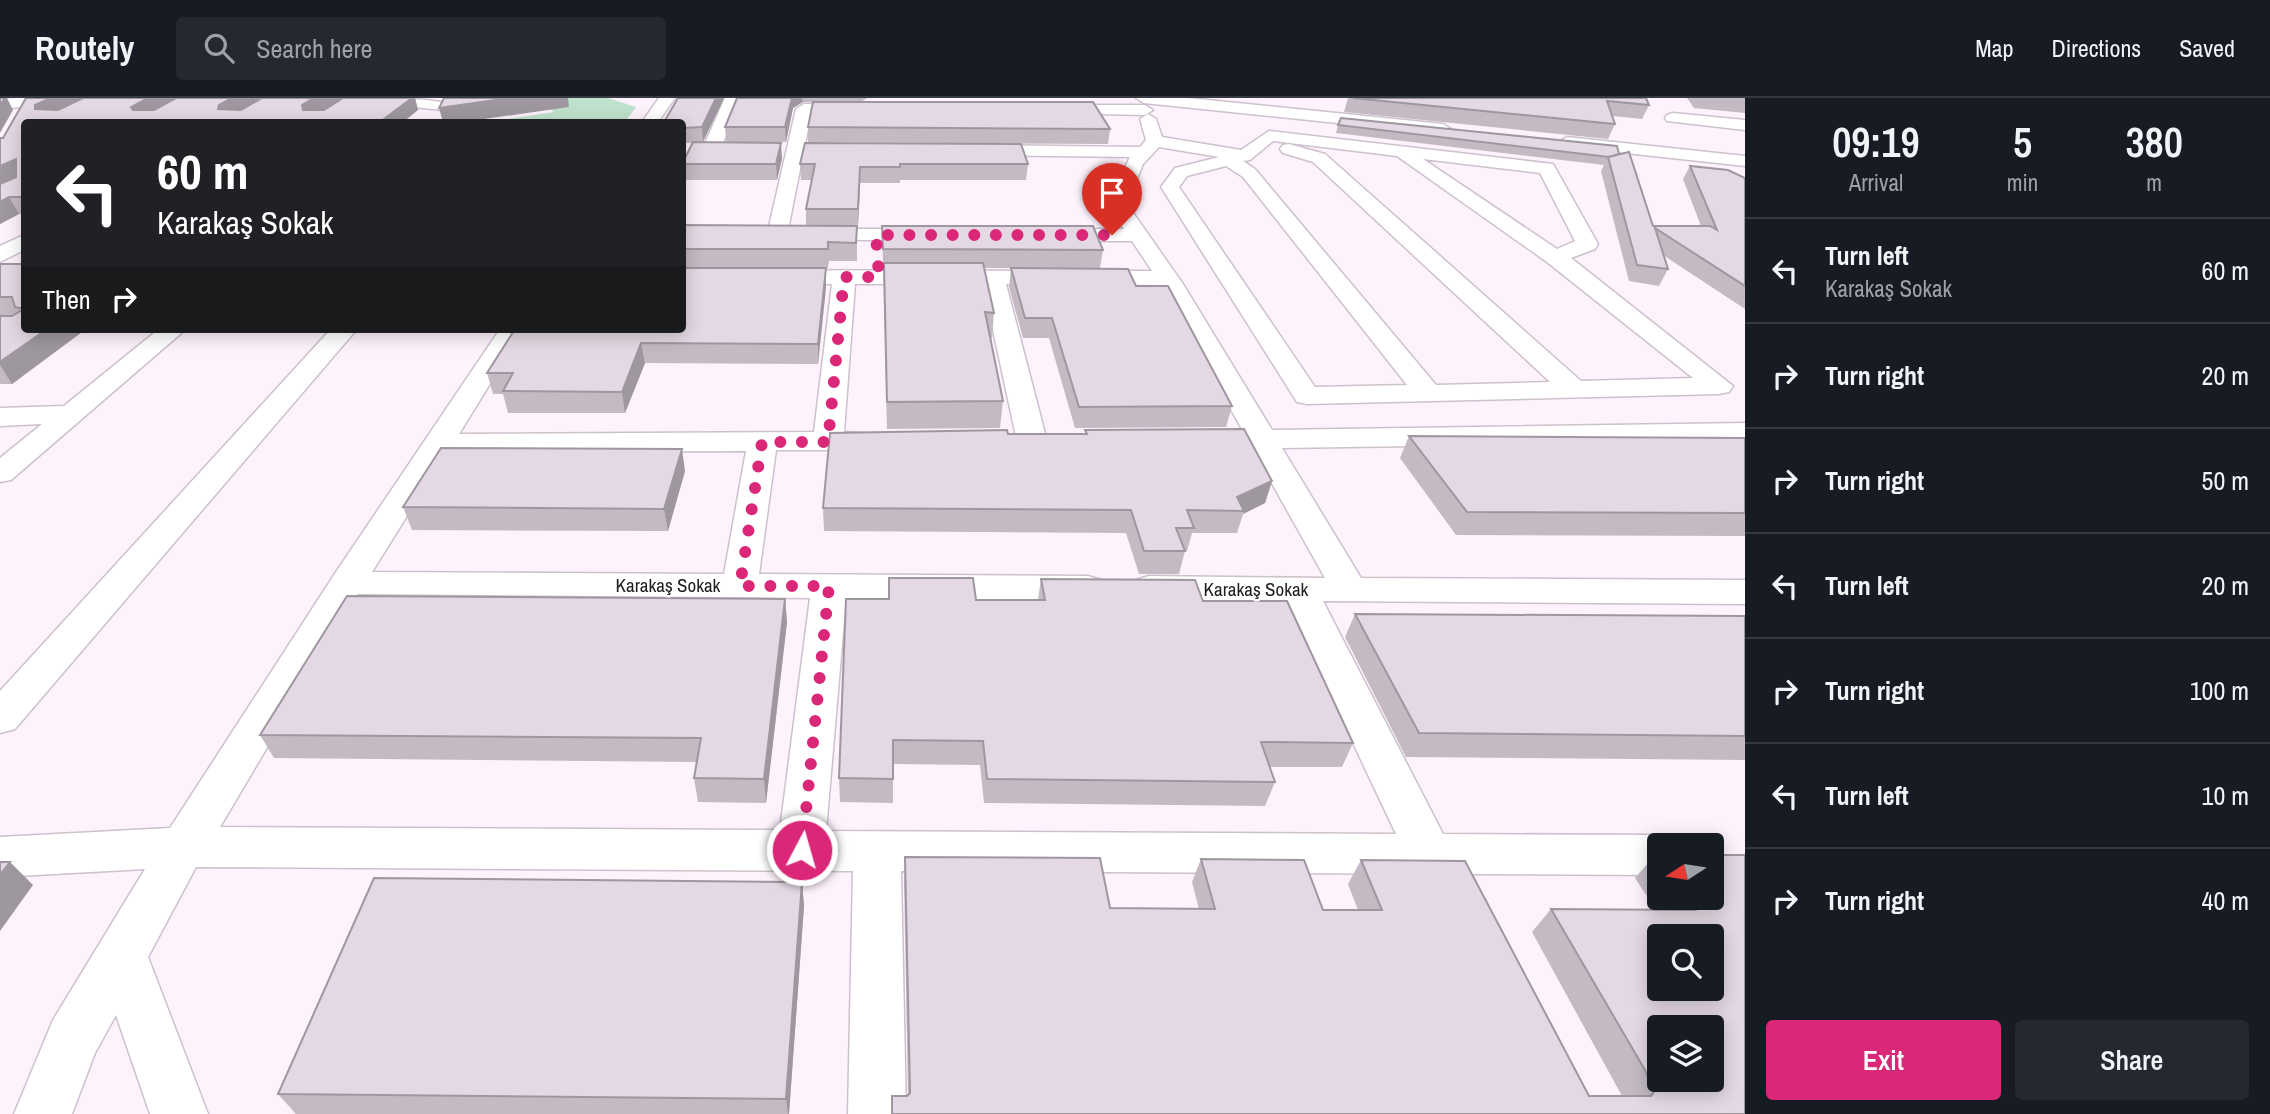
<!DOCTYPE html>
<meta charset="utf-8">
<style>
:root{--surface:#171b24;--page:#242831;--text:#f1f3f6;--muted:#9ea1a6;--line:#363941;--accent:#db2777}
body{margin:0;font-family:"Archivo Narrow",sans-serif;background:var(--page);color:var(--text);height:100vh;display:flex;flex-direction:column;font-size:26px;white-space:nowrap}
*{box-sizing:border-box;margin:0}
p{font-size:23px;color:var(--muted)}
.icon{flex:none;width:38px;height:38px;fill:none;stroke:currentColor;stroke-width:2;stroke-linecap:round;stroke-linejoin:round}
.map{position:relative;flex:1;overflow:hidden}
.side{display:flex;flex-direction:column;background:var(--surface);width:525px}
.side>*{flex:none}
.top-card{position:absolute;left:21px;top:21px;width:665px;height:214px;border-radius:7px;box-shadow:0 4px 18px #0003;background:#202124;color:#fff;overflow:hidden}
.needle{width:46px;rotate:258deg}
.tools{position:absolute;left:1647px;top:735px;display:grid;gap:14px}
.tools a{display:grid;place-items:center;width:77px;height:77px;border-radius:7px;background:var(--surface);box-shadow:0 4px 18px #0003;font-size:35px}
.pin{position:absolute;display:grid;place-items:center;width:60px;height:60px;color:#fff;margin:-72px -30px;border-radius:50% 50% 50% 0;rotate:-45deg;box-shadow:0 0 7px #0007}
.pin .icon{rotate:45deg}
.me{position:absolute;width:77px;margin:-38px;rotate:6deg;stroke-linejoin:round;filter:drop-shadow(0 0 5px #0008)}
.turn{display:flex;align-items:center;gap:24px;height:147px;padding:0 21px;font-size:32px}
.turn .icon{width:91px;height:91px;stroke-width:2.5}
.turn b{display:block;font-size:49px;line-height:60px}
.then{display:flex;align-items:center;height:66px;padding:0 21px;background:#0003;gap:14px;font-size:26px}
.eta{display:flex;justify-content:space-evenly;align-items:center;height:119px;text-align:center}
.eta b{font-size:42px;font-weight:600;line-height:49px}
.action{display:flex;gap:14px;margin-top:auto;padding:14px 21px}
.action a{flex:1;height:80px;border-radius:7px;background:var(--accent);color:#fff;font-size:28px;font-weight:600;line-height:80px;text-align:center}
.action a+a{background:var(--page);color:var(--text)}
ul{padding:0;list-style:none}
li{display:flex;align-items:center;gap:21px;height:105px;padding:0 21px;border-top:2px solid var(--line)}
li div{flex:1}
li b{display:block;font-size:26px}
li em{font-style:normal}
header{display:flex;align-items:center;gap:42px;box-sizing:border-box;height:98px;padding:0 35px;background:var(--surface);border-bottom:2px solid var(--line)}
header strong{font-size:33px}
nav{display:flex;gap:38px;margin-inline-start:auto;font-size:24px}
.search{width:490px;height:63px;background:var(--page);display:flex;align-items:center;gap:18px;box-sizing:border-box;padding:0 24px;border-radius:7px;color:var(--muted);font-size:26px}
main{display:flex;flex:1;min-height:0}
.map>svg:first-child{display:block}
</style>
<header>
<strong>Routely</strong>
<div class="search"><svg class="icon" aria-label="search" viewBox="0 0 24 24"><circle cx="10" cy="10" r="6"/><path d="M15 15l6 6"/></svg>Search here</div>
<nav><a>Map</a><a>Directions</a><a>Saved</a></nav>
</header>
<main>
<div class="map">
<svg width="1745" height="1016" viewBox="0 0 1745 1016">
<rect width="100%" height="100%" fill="#fef2fd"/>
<!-- green -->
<path fill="#bfe2cd" d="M537,0H608L636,9L625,24H488L554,14Z"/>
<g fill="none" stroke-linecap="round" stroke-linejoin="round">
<defs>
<path id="minor" d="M15,0H72L64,5L0,11V1Z
M367,0C386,0 437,0 450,7L442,12L375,5Z
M659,0H675L658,24H642Z
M725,0H741L720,52L717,56H705L702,52Z
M1136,0H1188L1443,26L1451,31L1443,36L1144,5Z
M804,6H860L868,11L860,16H811L787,137L784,141H770L767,137L796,11Z
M1047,7H1145L1153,12L1145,17L1042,15L1039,12Z
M1673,15L1745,22V32L1667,23L1665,20L1667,17Z
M1148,16L1156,21L1162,39L1241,52L1269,33L1553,66L1598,146L1595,151L1571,160L1733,288L1729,294L1719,296L1307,306L1297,304L1161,89L1175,70L1219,59L1159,49L1143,66L1127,106L1183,186L1272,332L1745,325V343L1282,350L1361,480L1745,482V506L1323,503L1443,736L1659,737L1676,743L1678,747H1659V777L901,773L906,1016H848L853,773L196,769L148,859L208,1016H150L116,917L95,955L72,1016H14L53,922L145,771L0,779V739L170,730L334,477L500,231H524L459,336L814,334L832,186H682V172L1152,173L1132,143H1049L1042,141L1039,137L1042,133L1049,131H1124L1107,106L1130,59L974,57L965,52L974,47L1140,49L1146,42L1140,21ZM1273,43L1397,58L1547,164L1693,280L1581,283L1325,56L1289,46L1283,47L1280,51L1283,55L1313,64L1550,284L1436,287L1255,71L1243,63L1250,62ZM1423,61L1540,75L1575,143L1557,151ZM1226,68L1243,79L1407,287L1315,289L1179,89L1187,78ZM855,186H983L1017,343L1022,349L1032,352L1042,349L1047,343L1006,186L1161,187L1243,333L1191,336L1186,342L1191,348L1201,351L1252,350L1325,480L1149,478L1136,482L1131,490L1136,498L1149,502L1286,503L1396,736L826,733L846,500L1088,502L1101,498L1106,490L1101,482L1088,478L759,476L776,352H880L890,349L895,343L890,337L844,334ZM746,353L724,476L372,474L447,354ZM358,496L810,500L780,732L220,729Z
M1567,39L1745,58V68L1561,48L1559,44Z
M807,131H931L938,133L941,137L938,141L931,143L800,141L797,137L800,133Z
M24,137V152L0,164V148Z
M159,231H186L11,382L0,384V360L42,326L0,328V310L64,308Z
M331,231H357L15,631L0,635V593Z"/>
</defs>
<!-- minor casing -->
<use href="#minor" stroke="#ccc1cc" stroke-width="3"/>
<!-- minor -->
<use href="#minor" fill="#fff" fill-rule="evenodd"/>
</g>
<!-- wall -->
<path fill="#c3bac3" d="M26,0H343L324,12L343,0H415L418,12L403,24H24V116H19L0,126V40H3Z
M678,0H724L703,44L782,61L777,82H684L682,66L693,45H682V24Z
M737,0H867L861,4H803L793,10L786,44H726L725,29Z
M1348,0H1646L1649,7L1642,21L1612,18L1615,26L1608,41L1344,14Z
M1687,0H1745V15L1694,10Z
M1338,27L1619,56L1653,128H1701L1683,81L1690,68L1745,80V211L1663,157L1668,171L1659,188L1629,183L1601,73L1604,67L1336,35Z
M808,29L1110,31L1108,46L808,44Z
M800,66H1028L1026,82H900V85H860L858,128H857V163H829L828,170L682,169V127L806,128V111L812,82H801Z
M882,128L1103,152L1100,170L1136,188L1232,308L1226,329L1075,330L1049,240H1023L1009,189L1011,170H984L994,215L992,240H990L1003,303L1000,330L887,331Z
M0,166H24V231H86L12,286H0Z
M826,170V189L818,266L645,265L625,315H508L503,296H493L487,275Z
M1085,332L1272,383L1265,405L1243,416L1237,435H1192L1187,453H1185L1179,476H1139L1126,435L824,433L823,410L1008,336H1085Z
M1409,338L1745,340V438L1456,437L1400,360Z
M685,373L668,433L412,432L403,409Z
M1041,481L1203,503L1353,645L1342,669H1270L1275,684L1265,708L984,705L980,667L893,666V705L840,704L839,680L976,502H1038Z
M785,501L787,524L766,705L698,704L694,680L697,664L274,660L260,637Z
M1355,516L1745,518V662L1406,659L1345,539Z
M1656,756H1659V800H1712L1745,1016H892V998H907L908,997L904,782L905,759L1110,810L1199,811L1192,784L1201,761L1323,812H1358L1348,786L1361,762L1589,998H1622L1532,834L1551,811L1656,812L1635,780Z
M802,784L804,808L789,1016H296L278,996Z"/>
<!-- shaded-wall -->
<path fill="#9f979f" d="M5,0H7L13,12L0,35V7Z
M51,0H86L42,24L35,11V7Z
M148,0H177L137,23L131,9Z
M232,0H262L225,22L218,11L219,7Z
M314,0H343L307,22L302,7Z
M412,0H415L418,12L403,24H380Z
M510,0H568L569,9L463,24H443L439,10Z
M716,0H724L703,44L702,29Z
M792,0H802L803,4L793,10L786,44L785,29Z
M781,45L782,61L777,82L776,66Z
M16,61L24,78L0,88V68Z
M860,69V85L858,128V111Z
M9,99L19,116L0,126V104Z
M826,170V189L818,266V246Z
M47,231H86L12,286L0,267V264Z
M641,245L645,265L625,315L622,294Z
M682,351L685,373L668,433L664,411Z
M1272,383L1265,405L1243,416L1244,413L1237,399Z
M785,501L787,524L766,705L764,681Z
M10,764L33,787L0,833V777Z
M802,784L804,808L789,1016H788L786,1001Z"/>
<!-- building -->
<path fill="#e3d8e3" stroke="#9f979f" stroke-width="2" fill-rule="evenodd" d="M0,0H5L0,7Z
M26,0H51L35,7V11L58,12L83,0H148L131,9L133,12H154L176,0H232L219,7L218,11L241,12L262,0H314L302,7L303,12H324L343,0H412L380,24H24V99H9L0,104V86L16,79V61L0,68V40H3Z
M444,0H510L439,10Z
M678,0H716L702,29L682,30V24H664Z
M737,0H792L785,29H725Z
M1353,0H1646L1649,7L1607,3L1615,26Z
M813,4H1093L1110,31L808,29Z
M1341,20L1617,48L1619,56L1609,59L1338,27Z
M693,44L781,45L776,66H682Z
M805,45L1021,46L1028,66H900V69H860L858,111H806L815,66H800Z
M1629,54L1653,128H1710L1717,132L1690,68L1728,72L1745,80V188L1655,130L1668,171L1637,167L1608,59Z
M682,127L857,128L856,145L828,144V151H682Z
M882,128H1093L1103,152L883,151Z
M884,165H983L994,215L985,214L1003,303L887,304Z
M0,166H24V211L15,209L12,199H0Z
M682,170H826L818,246L641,245L622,294L503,293L513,275H487L515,231H682Z
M1011,170L1128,171L1136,188H1168L1232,308L1079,309L1052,220H1025Z
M24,211V231H47L0,264V218H12Z
M1244,331L1272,383L1237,399L1244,413L1187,412L1194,430H1176L1185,453H1144L1131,412L823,410L830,335L1007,332L1008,336H1087L1085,332Z
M1409,338L1745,340V415L1467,414Z
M441,350L682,351L664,411L403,409Z
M889,480H973L976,502H1045L1041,481L1195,482L1203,503H1287L1353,645L1261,644L1275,684L987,681L983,643L893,642V681L839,680L846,501H889Z
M347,498L785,501L764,681L694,680L701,640L260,637Z
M1355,516L1745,518V638L1419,635Z
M1712,757H1745V1016H892V998H907L910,995L905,759L1100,760L1110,810L1215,811L1201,761L1304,762L1323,812H1382L1361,762L1465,763L1589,998H1651L1654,994L1645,972L1551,811L1695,812L1686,800H1712ZM1659,838H1712V891H1659ZM1659,929H1712V982H1659Z
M0,764H10L0,777Z
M374,780L802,784L786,1001L278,996Z"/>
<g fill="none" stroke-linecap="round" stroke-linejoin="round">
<!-- route -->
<path stroke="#db2777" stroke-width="12" stroke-dasharray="0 21.6" d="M802,752L829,488H740L762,344H828L844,179H879L876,137H1112"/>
</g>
<g text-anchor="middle" stroke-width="5" stroke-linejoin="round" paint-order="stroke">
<!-- street labels -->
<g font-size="19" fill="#201c20" stroke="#fff">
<text x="668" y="494">Karakaş Sokak</text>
<text x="1256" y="498">Karakaş Sokak</text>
</g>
</g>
</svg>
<div class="tools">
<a><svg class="needle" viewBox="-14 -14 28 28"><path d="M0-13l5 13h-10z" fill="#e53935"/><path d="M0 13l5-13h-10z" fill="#9ea1a6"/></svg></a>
<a><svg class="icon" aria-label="search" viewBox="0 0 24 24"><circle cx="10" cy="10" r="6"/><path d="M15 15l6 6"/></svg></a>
<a><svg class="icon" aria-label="layers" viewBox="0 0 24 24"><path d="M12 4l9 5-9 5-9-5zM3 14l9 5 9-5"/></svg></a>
</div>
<div class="pin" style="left:1112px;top:137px;background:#d93025"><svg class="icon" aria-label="arrive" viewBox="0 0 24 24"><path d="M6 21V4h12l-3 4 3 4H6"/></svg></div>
<svg class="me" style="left:802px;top:752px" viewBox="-20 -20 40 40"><circle r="17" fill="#db2777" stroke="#fff" stroke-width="3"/><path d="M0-11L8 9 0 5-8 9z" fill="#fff"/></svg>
<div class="top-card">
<div class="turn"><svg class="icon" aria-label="left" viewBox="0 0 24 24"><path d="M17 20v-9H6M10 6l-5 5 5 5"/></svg><div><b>60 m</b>Karakaş Sokak</div></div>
<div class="then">Then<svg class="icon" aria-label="right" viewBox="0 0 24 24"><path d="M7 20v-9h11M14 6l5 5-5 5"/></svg></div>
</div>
</div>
<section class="side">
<div class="eta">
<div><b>09:19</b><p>Arrival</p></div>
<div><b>5</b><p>min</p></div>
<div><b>380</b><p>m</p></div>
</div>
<ul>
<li><svg class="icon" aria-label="left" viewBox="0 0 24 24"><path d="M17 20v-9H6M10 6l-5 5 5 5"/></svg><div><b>Turn left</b><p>Karakaş Sokak</p></div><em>60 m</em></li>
<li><svg class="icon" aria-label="right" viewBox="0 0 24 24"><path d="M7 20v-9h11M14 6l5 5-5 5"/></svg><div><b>Turn right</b></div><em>20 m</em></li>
<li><svg class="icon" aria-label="right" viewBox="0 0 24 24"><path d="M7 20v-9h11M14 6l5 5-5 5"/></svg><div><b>Turn right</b></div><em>50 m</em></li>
<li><svg class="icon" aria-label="left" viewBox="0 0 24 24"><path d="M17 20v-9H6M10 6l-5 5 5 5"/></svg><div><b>Turn left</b></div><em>20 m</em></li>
<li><svg class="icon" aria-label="right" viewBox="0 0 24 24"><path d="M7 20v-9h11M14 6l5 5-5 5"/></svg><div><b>Turn right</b></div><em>100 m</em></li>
<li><svg class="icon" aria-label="left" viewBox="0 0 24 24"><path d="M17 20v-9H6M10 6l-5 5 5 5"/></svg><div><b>Turn left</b></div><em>10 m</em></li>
<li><svg class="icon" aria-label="right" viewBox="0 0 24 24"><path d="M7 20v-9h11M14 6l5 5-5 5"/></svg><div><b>Turn right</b></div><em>40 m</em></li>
</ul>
<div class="action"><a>Exit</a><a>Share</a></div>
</section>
</main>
